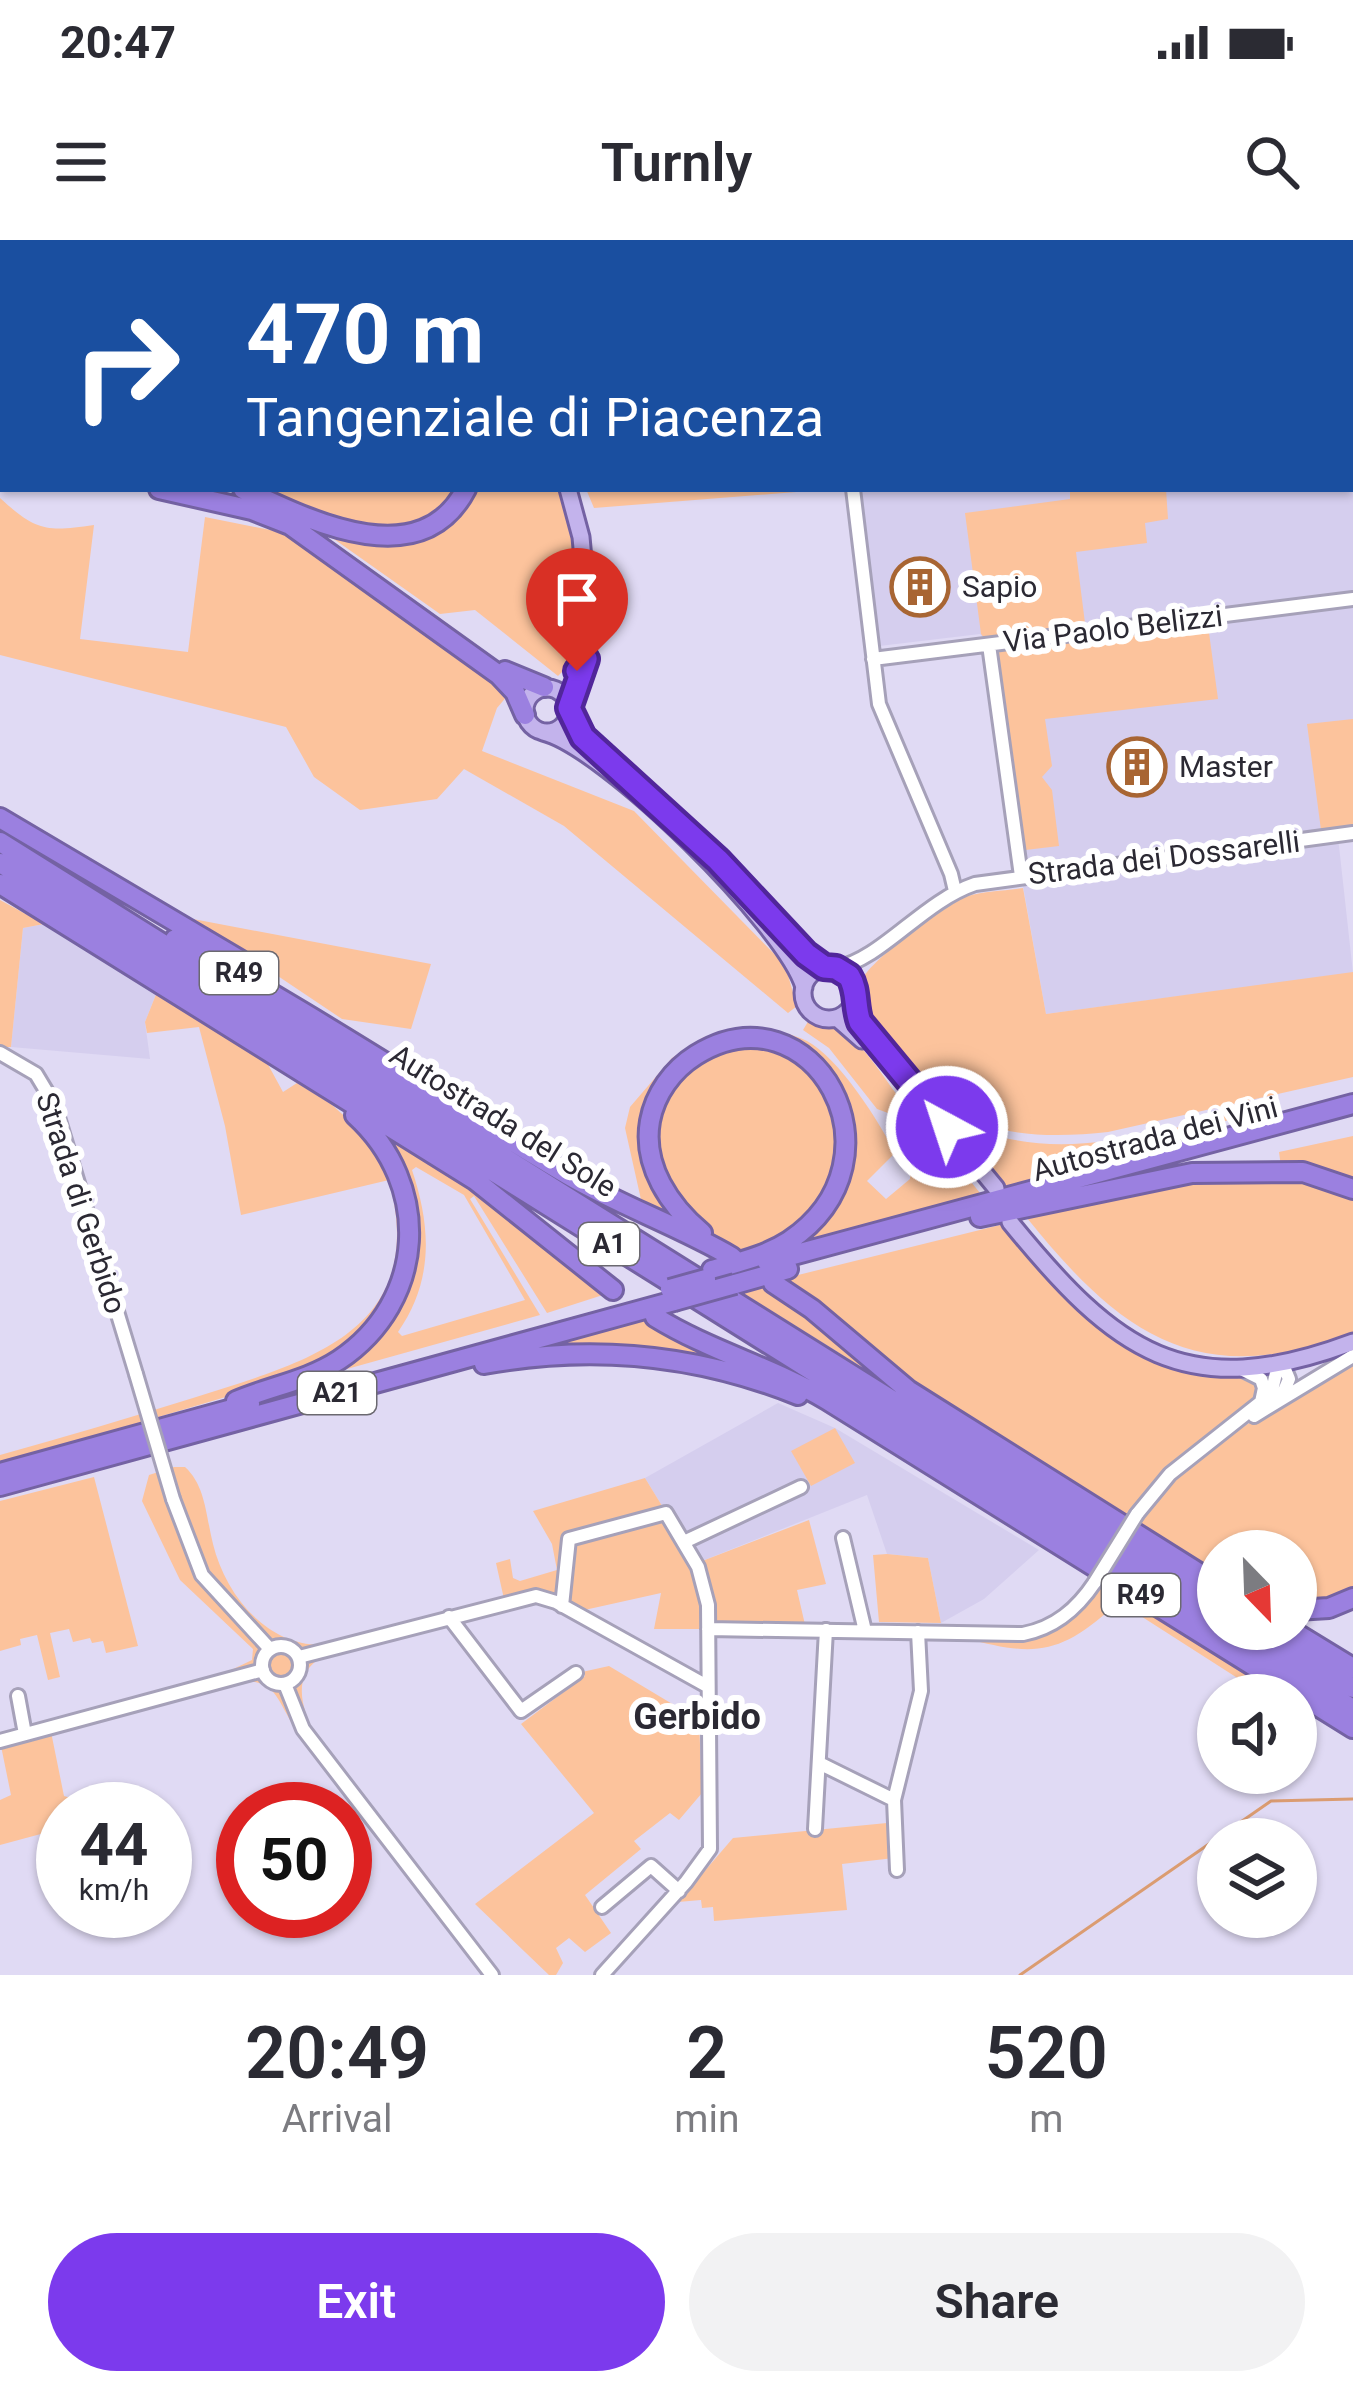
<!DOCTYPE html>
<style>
:root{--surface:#fff;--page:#f2f2f3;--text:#2b2b33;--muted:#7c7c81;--accent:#7c3aed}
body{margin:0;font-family:Roboto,sans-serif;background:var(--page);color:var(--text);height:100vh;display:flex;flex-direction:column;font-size:45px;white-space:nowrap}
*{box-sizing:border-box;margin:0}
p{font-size:39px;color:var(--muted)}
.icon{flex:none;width:66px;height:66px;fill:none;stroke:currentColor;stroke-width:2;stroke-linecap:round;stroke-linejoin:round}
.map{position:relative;height:1735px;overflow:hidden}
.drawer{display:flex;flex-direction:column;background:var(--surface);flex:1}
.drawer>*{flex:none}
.hud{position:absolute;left:0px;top:0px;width:1353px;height:252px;box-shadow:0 3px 9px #0004;background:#1a4fa0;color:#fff;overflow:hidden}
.needle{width:78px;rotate:157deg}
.controls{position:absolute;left:1197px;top:1290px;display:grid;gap:24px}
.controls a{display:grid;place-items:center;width:120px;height:120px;border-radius:50%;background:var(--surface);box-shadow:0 3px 9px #0004;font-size:60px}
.speed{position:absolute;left:36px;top:1542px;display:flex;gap:24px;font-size:60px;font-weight:700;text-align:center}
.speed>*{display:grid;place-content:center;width:156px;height:156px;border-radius:50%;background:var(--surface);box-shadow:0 3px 9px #0004;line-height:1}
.speed small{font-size:30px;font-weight:400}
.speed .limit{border:18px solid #d22;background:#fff;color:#111}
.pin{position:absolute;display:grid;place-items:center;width:102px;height:102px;color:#fff;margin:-123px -51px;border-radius:50% 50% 50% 0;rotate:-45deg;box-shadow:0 0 12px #0007}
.pin .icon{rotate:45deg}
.me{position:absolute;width:132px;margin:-66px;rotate:320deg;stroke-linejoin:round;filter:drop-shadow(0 0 9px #0008)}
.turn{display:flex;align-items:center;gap:42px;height:252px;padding:0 48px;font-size:54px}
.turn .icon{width:156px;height:156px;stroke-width:2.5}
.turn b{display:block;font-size:84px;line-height:102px}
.eta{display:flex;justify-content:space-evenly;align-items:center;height:204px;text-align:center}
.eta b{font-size:72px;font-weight:600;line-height:84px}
.button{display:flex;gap:24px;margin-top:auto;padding:24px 48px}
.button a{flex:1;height:138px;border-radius:72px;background:var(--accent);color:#fff;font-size:48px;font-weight:600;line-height:138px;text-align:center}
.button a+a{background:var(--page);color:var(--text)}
.status{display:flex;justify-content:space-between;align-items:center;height:84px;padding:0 60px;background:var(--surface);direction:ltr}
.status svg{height:33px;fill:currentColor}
header{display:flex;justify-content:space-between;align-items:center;height:156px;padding:0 48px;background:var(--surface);font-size:54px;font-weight:600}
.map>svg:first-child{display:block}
</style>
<div class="status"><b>20:47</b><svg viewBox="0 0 49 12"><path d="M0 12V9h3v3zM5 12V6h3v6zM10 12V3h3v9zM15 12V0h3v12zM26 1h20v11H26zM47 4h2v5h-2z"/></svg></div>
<header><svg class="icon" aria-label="menu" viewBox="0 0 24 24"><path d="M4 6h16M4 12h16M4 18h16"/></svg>Turnly<svg class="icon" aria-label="search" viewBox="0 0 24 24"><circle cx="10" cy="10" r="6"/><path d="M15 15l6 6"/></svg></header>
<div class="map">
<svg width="1353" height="1735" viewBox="0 0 1353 1735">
<rect width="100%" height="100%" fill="#e0daf4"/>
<!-- built -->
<path fill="#d5ceee" d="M654,0H1353V595L1338,597L1353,733L1046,774L1021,635L990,405L980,394L871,407L852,249H1350V3Z
M44,684L157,752L145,782L150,819L11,807L23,688Z
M778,1163L835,1188L1039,1310L984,1359L941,1383L928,1318L887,1314L867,1255L697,1323L645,1238Z"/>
<!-- green -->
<path fill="#fcc39c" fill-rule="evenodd" d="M264,249H462C447,271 419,289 391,293C362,297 290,263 264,249Z
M471,249H558C578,304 580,358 578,416L558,436L475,370L440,374L324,292L402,300Z
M586,249H809V251L594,268Z
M1070,249H1166L1168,279L1145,283L1147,303L1076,312L1086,391L1207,378L1218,459L1045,479L1052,526L1042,537L1052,550L1059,606L1017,611L990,405L981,394L965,273L1070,259Z
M0,258C36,291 46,292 94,285L80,399L188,412L205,277L295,295L501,446L508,455L497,468L482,511L634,571L785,725L797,766L788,773L564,586L464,529L437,559L360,570L314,537L286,487L0,415Z
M1353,479V586L1321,590L1307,484Z
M1023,648L1046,774L1353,732V837L1108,892C1053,898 985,899 940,860C921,845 905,824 889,806C873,790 853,767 861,742C866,723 948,663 968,656C985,651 1005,651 1023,648Z
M0,660L44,684L23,688L11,807H0Z
M193,679L431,724L411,789L342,779Z
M157,752L265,819L283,852L297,843L331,864L372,901L405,973L397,1045L354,1103L280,1141L0,1224V1215C65,1197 129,1178 193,1158C306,1122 430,1092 389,940L241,975L225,886L199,787L147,793L145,782Z
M809,780C853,781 877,830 902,861L888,873L877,869L829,808L803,790Z
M751,787C770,790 789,792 807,801C839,818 879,881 895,913L867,941L886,959L910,939L911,919L892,892L893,885L912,869L980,953L802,1003L852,896L844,857L776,800L684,819L645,897L680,984L642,964L625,888L630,867L672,818L704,797Z
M737,806L771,808L803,822L838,868L833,944L785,998L742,1014C722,1002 698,989 683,970C648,923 644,871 687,828C698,817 722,812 737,806Z
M1250,870L1252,873L1000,948L940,872C1042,932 1144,894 1250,870Z
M377,888L487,959L579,1036L606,1054L547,1073L474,956L470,959L540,1075L329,1134L370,1099L415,1004ZM416,927L464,955L525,1060L402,1096L398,1092C434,1040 431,987 412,930Z
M1353,896V945L1281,927L1279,912Z
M1267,937C1294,937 1331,940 1353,959V1093C1199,1151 1122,1096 1027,978L1183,944Z
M1004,984L1110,1092L1249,1134L1258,1142L1260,1157L1168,1228L1125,1279L905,1135L786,1038Z
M767,1044L886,1142L739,1051Z
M641,1078L684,1104L742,1127L660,1109L540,1106Z
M1353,1120V1353L1296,1367V1311H1218V1336L1137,1285C1188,1209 1277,1168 1353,1120Z
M835,1188L855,1223L811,1246L791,1211Z
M174,1227H185C206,1246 206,1277 213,1304C225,1353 264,1404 320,1405C354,1405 404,1387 439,1379L316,1421C281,1449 320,1502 334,1533C322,1519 305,1506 296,1490C272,1451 278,1441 227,1439L225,1433L252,1420L253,1409L180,1340L142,1261L149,1235Z
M94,1237L138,1406L106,1413L103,1401L92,1403L90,1398L73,1402L69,1389L50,1393L60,1437L48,1440L37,1395L20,1399L21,1405L0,1411V1261Z
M645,1238L697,1323L809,1280L826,1344L797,1350L806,1389H654L661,1353L580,1371L556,1359H504L496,1323L510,1319L513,1338L520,1341L557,1330L552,1304L533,1271Z
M887,1314L928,1318L941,1383L879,1382L873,1315Z
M1103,1340L1280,1455H1264L1122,1364L1114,1366C1060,1415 1034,1417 965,1398C1030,1389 1065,1399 1103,1340Z
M609,1426L699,1480L702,1553L679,1580L670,1573L634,1601L641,1609L585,1655L611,1693L585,1712L569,1698L556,1708L563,1723L556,1735H549L475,1664L594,1573L521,1484L585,1436L582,1432Z
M50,1487L64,1556L74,1559L77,1569H63V1588L0,1605V1560L11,1555L0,1501Z
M897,1582L894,1618L842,1624L847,1670L714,1681L713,1667L702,1668L701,1660L678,1662L733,1598Z"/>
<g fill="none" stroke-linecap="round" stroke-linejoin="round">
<!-- stream -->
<path stroke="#db9c71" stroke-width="3" d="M1020,1735L1271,1561L1353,1559"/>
<defs>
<path id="minor" d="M821,0L822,3
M1225,0L1226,3
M1311,0L1312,3
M1350,101L1353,100
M853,249L879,464L951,634L955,651
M989,405L1021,636
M873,419L1353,359
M836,728C882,719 922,662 975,644L1353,593
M0,813L36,834L54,864L136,1134
M1281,1158L1289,1139L1282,1122
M1265,1163C1277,1150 1271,1135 1282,1122
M1254,1176L1353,1116
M173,1259L202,1335L270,1409
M1137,1274L1170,1234L1261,1162L1264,1148L1261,1139L1243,1130
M843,1298L865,1391
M684,1302L801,1247
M562,1366L569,1299L666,1273L698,1327L708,1365L710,1609L686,1642L602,1735
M449,1377L521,1471L576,1433
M708,1389L1023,1394C1055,1388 1077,1369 1095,1342
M262 1425a19 19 0 1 1 38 0a19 19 0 1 1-38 0Z
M299,1417L536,1356L556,1362L707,1446
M285,1444L303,1489L492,1735
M18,1456L25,1494
M0,1501L263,1430
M819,1523L894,1560
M815,1589L826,1390
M897,1630L894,1560L921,1451L918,1392
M602,1667L651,1626L679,1651"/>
<path id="major" d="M265,0L272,3
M357,0L359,3
M568,249L581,297L590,397L569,468
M525 470a22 22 0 1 1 44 0a22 22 0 1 1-44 0Z
M569,473L583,497L597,510
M543,492C605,507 786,686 804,747
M774,681L824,727
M803 753a26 26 0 1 1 52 0a26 26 0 1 1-52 0Z
M853,764L860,782L996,948
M837,778L862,800
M1010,982C1115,1111 1185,1165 1353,1102"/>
<path id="highway" d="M335,0L337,3
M0,124H3
M0,188L3,189
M0,223H3
M159,249L252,270L290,285L499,435L515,452L525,475
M243,249C307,279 420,337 466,249
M260,257L287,275
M505,431L544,447
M0,578L240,720
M0,602L1218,1364
M0,623L1218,1385
M0,644L475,940L613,1050
M175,699C310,772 437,857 568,935C621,966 679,986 732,1017
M980,977L1192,933L1303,932L1353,949
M702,993C670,966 642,926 650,881C655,854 672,830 696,815C812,743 912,918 789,1001C766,1016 739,1022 712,1030
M767,1022L1353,864
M773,1043L812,1069L908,1150L1218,1345
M735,1044L788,1029
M655,1077C710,1111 772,1127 827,1160L1353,1488
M484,1124C593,1104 696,1114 798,1155
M236,1161C271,1146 307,1141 339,1120C427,1061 432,945 355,875
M0,1233L250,1164
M0,1246L674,1061
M1296,1370L1329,1368L1353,1358
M1225,1389L1353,1469
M1259,1389L1353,1448
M1289,1389L1353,1428"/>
</defs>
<!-- minor casing -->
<use href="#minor" stroke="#a6a1b9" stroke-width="18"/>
<!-- major casing -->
<use href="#major" stroke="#7462a3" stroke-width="21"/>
<!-- highway casing -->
<use href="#highway" stroke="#7462a3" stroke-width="24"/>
<!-- minor -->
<use href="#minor" stroke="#fff" stroke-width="12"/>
<!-- major -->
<use href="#major" stroke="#c3b3ec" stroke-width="15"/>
<!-- highway -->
<use href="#highway" stroke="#9b80e0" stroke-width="18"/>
<defs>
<path id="minor-bridge" d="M136,1134L173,1259
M1095,1342L1137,1274"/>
<path id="highway-bridge" d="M670,1049L706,1039
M674,1061L735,1044"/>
</defs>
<!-- minor-bridge casing -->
<use href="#minor-bridge" stroke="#a6a1b9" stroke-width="18" stroke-linecap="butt"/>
<!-- highway-bridge casing -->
<use href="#highway-bridge" stroke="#7462a3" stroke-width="24" stroke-linecap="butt"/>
<!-- minor-bridge -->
<use href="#minor-bridge" stroke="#fff" stroke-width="12"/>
<!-- highway-bridge -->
<use href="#highway-bridge" stroke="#9b80e0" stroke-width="18"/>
</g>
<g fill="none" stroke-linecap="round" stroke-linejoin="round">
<defs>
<path id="route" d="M577,431L586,419L569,468L583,497L718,620L806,714L824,727L836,728L849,736C858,750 854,766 860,782L947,887"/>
</defs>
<!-- route casing -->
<use href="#route" stroke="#51269a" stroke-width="30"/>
<!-- route -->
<use href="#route" stroke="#7c3aed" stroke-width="21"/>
</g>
<!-- icons -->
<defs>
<symbol id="building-ring" viewBox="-11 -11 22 22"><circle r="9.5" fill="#fff" stroke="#a86533" stroke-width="1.5"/><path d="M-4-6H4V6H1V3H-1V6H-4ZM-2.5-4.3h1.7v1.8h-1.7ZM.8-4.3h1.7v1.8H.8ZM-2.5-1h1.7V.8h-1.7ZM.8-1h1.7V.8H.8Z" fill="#a86533"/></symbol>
</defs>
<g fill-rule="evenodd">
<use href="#building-ring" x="887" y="314" width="66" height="66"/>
<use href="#building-ring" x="1104" y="494" width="66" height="66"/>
</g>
<g text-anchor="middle" stroke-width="12" stroke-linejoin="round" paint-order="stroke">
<!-- shield labels -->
<g fill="#fff" stroke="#6b6970" stroke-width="3">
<rect x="200" y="712" width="78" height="42" rx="9"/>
<rect x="579" y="983" width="60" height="42" rx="9"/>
<rect x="298" y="1132" width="78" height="42" rx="9"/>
<rect x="1102" y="1334" width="78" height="42" rx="9"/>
</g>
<g font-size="27" font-weight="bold" fill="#2b2933">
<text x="239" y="742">R49</text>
<text x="609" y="1013">A1</text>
<text x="337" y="1162">A21</text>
<text x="1141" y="1364">R49</text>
</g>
<!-- poi labels -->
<g font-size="30" fill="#2b2933" stroke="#fff" text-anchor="start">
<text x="962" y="357">Sapio</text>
<text x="1179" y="537">Master</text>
</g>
<!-- street labels -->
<g font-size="30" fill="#2b2933" stroke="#fff">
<text transform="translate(1113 389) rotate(-7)" y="10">Via Paolo Belizzi</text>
<text transform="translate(1164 618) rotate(-7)" y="10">Strada dei Dossarelli</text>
<text transform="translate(503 881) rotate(32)" y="10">Autostrada del Sole</text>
<text transform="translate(1155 899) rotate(-15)" y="10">Autostrada dei Vini</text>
<text transform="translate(81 963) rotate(72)" y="10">Strada di Gerbido</text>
</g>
<!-- quarter labels -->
<g font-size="36" font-weight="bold" fill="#2b2933" stroke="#fff">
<text x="697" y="1489">Gerbido</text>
</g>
</g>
</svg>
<div class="controls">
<a><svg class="needle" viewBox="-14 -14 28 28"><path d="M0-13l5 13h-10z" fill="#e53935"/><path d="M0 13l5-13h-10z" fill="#7c7c81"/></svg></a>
<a><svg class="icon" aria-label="sound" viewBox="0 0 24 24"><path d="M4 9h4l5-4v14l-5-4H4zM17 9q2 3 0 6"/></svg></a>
<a><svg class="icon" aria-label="layers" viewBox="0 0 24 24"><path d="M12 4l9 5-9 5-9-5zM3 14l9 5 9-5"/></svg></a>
</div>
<div class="speed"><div>44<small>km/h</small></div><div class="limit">50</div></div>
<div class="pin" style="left:577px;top:431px;background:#d93025"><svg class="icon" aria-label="arrive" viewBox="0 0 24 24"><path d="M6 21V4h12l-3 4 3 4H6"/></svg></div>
<svg class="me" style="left:947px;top:887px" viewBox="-20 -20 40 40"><circle r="17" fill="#7c3aed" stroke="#fff" stroke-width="3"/><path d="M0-11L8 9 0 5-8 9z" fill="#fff"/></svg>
<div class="hud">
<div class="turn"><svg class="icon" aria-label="right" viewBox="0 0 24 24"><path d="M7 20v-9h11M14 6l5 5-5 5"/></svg><div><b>470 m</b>Tangenziale di Piacenza</div></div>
</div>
</div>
<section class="drawer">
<div class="eta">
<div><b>20:49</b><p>Arrival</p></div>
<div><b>2</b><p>min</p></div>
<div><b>520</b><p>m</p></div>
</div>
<div class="button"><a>Exit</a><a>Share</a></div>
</section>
